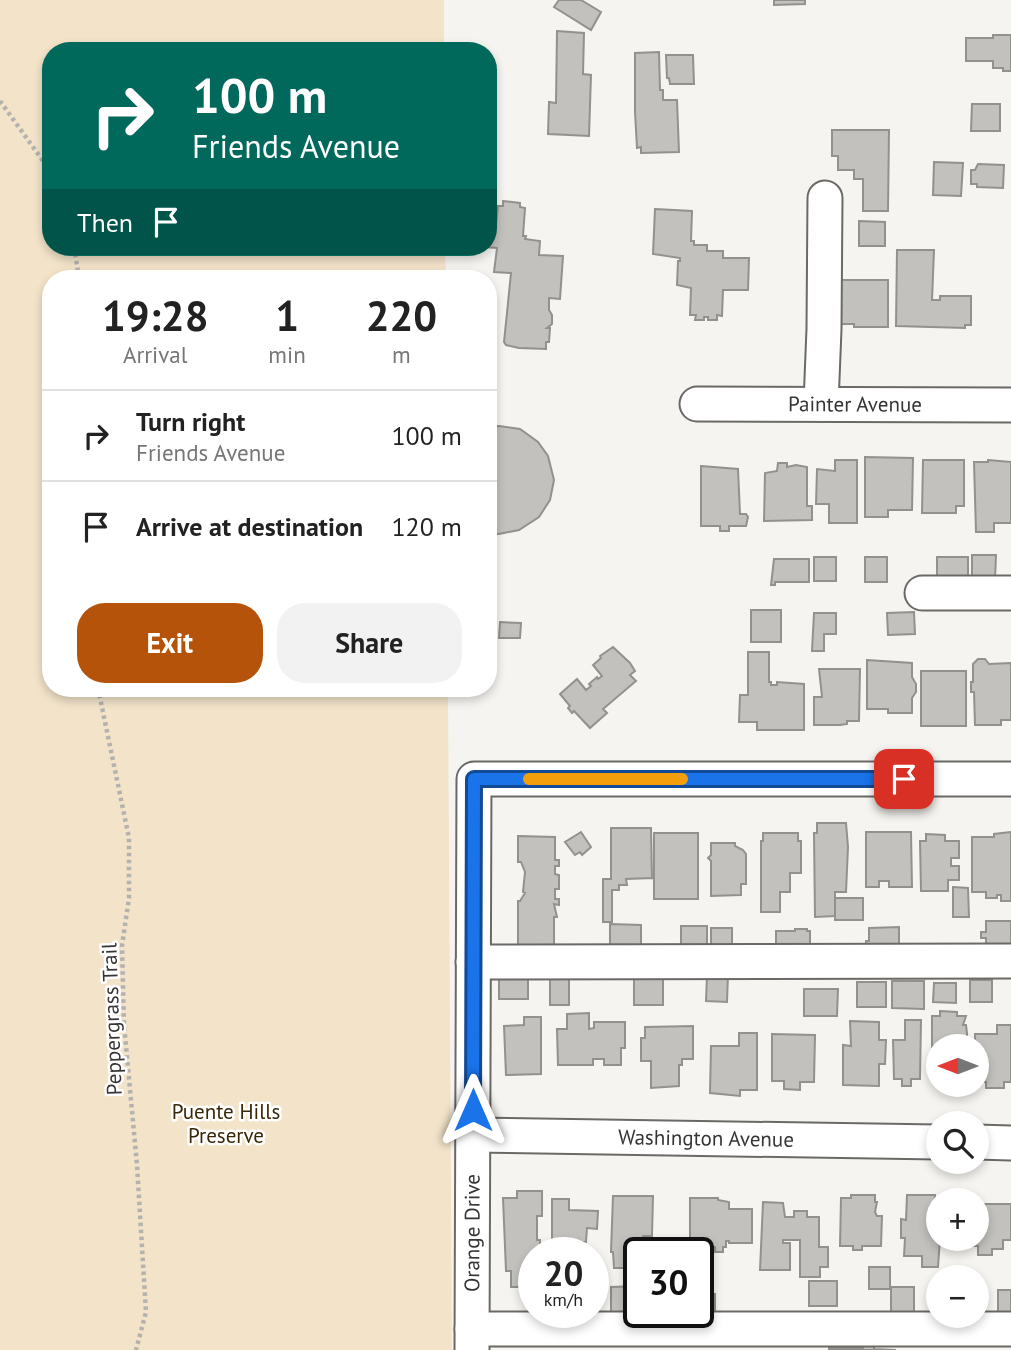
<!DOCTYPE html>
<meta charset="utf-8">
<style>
:root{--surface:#fff;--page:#f2f2f2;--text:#222;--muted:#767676;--line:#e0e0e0;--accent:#b45309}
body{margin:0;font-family:"PT Sans",sans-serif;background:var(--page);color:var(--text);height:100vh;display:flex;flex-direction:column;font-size:26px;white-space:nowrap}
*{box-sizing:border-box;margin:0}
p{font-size:23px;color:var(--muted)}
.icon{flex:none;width:38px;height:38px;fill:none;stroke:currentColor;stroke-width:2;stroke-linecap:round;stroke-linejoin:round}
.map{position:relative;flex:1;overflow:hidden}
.details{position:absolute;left:42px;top:270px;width:455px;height:427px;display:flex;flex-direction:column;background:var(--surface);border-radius:28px;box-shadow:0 4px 10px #0003}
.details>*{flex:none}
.top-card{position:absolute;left:42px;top:42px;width:455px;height:214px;border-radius:28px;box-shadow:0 4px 10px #0003;background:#00695c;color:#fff;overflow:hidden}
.needle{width:46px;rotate:270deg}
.tools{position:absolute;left:926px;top:1034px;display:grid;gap:14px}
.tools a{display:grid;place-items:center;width:63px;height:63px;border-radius:50%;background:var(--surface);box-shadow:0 4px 10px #0003;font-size:35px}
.speed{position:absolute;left:518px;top:1237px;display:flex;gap:14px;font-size:35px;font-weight:700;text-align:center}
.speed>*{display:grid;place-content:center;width:91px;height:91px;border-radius:50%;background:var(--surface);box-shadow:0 4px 10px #0003;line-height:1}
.speed small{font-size:18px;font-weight:400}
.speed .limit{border:4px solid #111;border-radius:10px;background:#fff;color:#111}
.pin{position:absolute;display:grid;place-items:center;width:60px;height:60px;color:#fff;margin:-30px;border-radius:14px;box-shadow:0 4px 10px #0006}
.me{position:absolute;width:77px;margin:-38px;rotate:0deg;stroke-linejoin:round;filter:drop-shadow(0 0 5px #0008)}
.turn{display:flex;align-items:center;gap:24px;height:147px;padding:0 35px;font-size:32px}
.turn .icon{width:91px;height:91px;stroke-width:2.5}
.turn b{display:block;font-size:49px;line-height:60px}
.then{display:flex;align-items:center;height:66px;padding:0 35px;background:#0003;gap:14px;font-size:26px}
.eta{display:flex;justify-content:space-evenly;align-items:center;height:119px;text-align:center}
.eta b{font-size:42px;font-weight:700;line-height:49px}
.action{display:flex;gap:14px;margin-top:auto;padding:14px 35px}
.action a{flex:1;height:80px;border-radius:28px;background:var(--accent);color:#fff;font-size:28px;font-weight:700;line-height:80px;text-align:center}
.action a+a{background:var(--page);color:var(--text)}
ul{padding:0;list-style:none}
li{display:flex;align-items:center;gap:21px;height:91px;padding:0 35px;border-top:2px solid var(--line)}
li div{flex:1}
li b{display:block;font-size:26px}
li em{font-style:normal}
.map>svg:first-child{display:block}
</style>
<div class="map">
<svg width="1011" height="1350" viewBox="0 0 1011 1350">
<rect width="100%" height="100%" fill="#f6f4f0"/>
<!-- green -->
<path fill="#f2e3c9" d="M0,0H444V51H51V247H445L446,278H51V688H448L452,1350H0Z"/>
<!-- building -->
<path fill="#c3c1bd" stroke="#93918d" stroke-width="2" d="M559,0H581L601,12L591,30L554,7Z
M774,0H805V4L774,5Z
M557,31L584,33L583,74L591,75L589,136L548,134L549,102L556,103Z
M993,35H1011V71H1003V68H993V61H966V38H993Z
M659,52L660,90H663V100H677L679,152L641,153V147L637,148L635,112V53Z
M666,55H693L694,84H670L669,78H667Z
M972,104H1000V131H971Z
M832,130H889L888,211H863V179H854V170H838V156H832Z
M934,162L963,163L961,196L933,195Z
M978,164L1004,165L1003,188L977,187V184H971V170H975Z
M503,201L520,203V207L525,208L523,236H526L525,239L540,241L539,255L563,256L560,299L549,298V310L552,315V324L547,328H550L549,342H546V349L519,348L506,345L504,342L511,273L494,272L497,248L484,247H488V224L496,225L498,206H503Z
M655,209L692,211L691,241H694V245H707V251H723V258H749L748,290H723L722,316L717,315V320H708V317H704V320H695L696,315H690L691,288L677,285L678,261H680V258L653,254Z
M859,221L885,222V246H859Z
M897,250H934L932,300H940V296H971V325H965V328L896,326Z
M834,280H888V327H854V324H833Z
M499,426L520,429L538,442L548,456L554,480L550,500L539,517L519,530L499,534L488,533V427Z
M865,457L913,458L912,510H888V517H865Z
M835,460H857V523H829V504H816L817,469L835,471Z
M923,460H964V506H956V513H922Z
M988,460L1011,462V523H994V532H976L974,462H988Z
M778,463H787V467L796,465L807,467V506H812V520L764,521L765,473L777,471Z
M701,466L738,469L740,514H746L748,517L746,526H729V531H720V526H701Z
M972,555H996L995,580H972Z
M814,557H836V581H814Z
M865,557H887V582H865Z
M937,557H968V580H937Z
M774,559H809V582H775V585H771Z
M751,610H781V642H751Z
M914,612L915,634L888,635L887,613Z
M814,613H836V634H824V651H812Z
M500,622L521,623L520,638H499Z
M613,647L630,663L635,671L630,675L636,681L603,709L607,713L590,728L574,711L572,713L568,708L570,706L560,694L577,679L586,690L591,686L589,684L597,677L598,679L602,676L593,665L601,658L600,656Z
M748,652H769V682H771V685H777V682L804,684V730H757V722H739L740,695H748Z
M978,659H985L989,664L1011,663V720H1001V725H975L974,692H971V682H973V664Z
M867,660L912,663V677L916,684V692L912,698V713H888V709H867Z
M819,669H860L859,721H847V724L840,725H814V697H822Z
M921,671H966V726H921Z
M817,823H846L848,847L846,892H835V916L815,917L814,833H817Z
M611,828H651L652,878L626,879L627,885H619V890H612V922H603V879H611Z
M581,832L591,847L582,855L580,852L575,855L565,842Z
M866,832H911L912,887H889V881H879V887H866Z
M1011,832V901H1001V895H997V898H986V892H972V837H994V834Z
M654,833H698V899H654Z
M763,833H798V841H801V873H790V892H780V912H761V841H763Z
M926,834L945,835V841H959V858H951V866H959V880H948V891H921L920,841H926Z
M518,836L555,837V860H559V866H555V874L559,875V889H555V899H559V905L554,904L557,917H554V948L518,947V901H520L525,893L523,892L525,872L521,862H518Z
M711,843H735V846L743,850L746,854V884H741V895L711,896V861L708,858L711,855Z
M953,887L968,888L969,917H953Z
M835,898H863V920H835Z
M986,921H1011V949H986V938H981V932H986Z
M610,924L641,925V951L610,950Z
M681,926H707V951H681Z
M899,927V952L866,950V941H869V928Z
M711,928H732V949H711Z
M795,929H807V931H810V952H776V931H795Z
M663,973V1005H634V974Z
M550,974H569V1005H550Z
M707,975H728L727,1002L706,1001Z
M499,977H528V999H499Z
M970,980H992V1002H970Z
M892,981H924V1009L892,1008Z
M857,982H886V1007H857Z
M934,983H956V1003L933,1002Z
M804,989H838L837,1016H804Z
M940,1011L957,1012V1016H966L963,1025H966L967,1033V1045L938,1046V1081H932V1016H940Z
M589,1013V1029L594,1028V1022H625V1048H621V1065H604V1059H593V1065H558L557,1029H567V1014Z
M524,1017H541V1074L506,1075L504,1026L524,1025Z
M905,1020H921L920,1079H911V1086H902V1079H894L893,1040H905Z
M850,1021L879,1022V1040H886L885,1064H879V1086L843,1085V1045L851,1046Z
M997,1025H1011V1082H1004V1088H986V1082H976L975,1034H997Z
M693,1026V1059H682V1065H679V1086L651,1088V1061H641V1038H645V1027Z
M739,1033H757V1090H740V1096L710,1093L711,1046H739Z
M772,1034L815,1035L814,1082H800V1090L784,1089V1081H772Z
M517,1191H542V1216H537V1240H540V1244H545V1253H534V1283H527V1287H511V1271H506L503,1198H517Z
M851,1195H875V1202H877L875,1212L877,1216H882L881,1246H862V1250H853V1246H840L841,1198H851Z
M907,1195H935L934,1220H938V1239H940L938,1267H922V1256H904L905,1238H901V1219L906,1220Z
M613,1196H653L652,1236H643V1253H639V1268H614L613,1252H611Z
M690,1198H718V1200L729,1202V1209H752V1243H729V1241H726V1247H723V1252H715V1247H712V1251H690Z
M552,1199H569V1210L598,1211L597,1229L587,1228L586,1242H552Z
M763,1202L783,1203L785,1217H794V1211H807V1217H819V1247H828V1267H820V1277H800V1240H783V1243H790V1270H760Z
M976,1204H1011V1240H1003V1249H992V1255H978V1246H974V1239H976Z
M869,1267H890V1289H869Z
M809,1281H837V1306H809Z
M638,1286V1315H611V1287Z
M891,1287H914V1323L891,1322Z
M998,1290H1011V1313H998Z
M698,1294H715V1313L698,1312Z
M874,1341V1349L896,1350H829V1348H863V1342Z"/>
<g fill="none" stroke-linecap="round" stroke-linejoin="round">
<defs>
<g id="minor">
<path id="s1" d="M697,404L1011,405"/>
<path d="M821,404L824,329L825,198"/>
<path d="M922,593H1011"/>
<path d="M473,962L1011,961"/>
<path id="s2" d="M473,1135L938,1142"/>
<path d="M976,1142L1011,1143"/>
<path d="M472,1329H1011"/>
<path id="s3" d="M472,1350L474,779H1011"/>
</g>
</defs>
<!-- minor casing -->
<use href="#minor" stroke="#6b6966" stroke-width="37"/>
<!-- path -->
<path stroke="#b4b2af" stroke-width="4.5" stroke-dasharray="3.5 3.5" stroke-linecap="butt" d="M0,101L51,172
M74,247L79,278
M98,688L129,838V898L122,946L124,1024L137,1165L146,1312L136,1350"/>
<!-- minor -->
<use href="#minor" stroke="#fff" stroke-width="33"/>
</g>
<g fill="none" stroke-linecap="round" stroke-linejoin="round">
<defs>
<path id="route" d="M473,1110L474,779H904"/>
</defs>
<!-- route casing -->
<use href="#route" stroke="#114b97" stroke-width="18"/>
<!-- route -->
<use href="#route" stroke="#1a73e8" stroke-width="12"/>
<!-- slow -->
<path stroke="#f59e0b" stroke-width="12" d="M529,779H682"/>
</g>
<g text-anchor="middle" stroke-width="5" stroke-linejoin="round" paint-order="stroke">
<!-- street labels -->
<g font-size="21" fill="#363534" stroke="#fff">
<text dy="7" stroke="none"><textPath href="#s1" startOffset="158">Painter Avenue</textPath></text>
<text transform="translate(112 1019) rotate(-92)" y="7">Peppergrass Trail</text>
<text dy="7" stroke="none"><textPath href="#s2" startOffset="233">Washington Avenue</textPath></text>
<text dy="7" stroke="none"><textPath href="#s3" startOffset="117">Orange Drive</textPath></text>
</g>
<!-- park labels -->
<g font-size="21" fill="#382705" stroke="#fff">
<text x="226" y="1119">Puente Hills<tspan x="226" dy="24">Preserve</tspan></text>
</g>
</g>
</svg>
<div class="tools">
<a><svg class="needle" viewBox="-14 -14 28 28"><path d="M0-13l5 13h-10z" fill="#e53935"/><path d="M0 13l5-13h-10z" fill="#767676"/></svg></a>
<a><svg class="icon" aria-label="search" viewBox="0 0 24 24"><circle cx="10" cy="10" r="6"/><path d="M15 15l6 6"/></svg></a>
<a>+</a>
<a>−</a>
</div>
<div class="speed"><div>20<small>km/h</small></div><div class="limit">30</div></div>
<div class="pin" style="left:904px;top:779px;background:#d93025"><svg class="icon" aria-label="arrive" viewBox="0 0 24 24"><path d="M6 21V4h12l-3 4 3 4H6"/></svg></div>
<svg class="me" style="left:473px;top:1110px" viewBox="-20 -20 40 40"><path d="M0-17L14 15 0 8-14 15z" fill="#1a73e8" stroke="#fff" stroke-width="4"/></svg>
<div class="top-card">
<div class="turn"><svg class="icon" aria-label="right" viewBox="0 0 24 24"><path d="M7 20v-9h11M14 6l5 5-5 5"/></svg><div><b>100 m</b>Friends Avenue</div></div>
<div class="then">Then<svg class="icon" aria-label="arrive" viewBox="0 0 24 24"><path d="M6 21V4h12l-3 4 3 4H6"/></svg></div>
</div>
<section class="details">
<div class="eta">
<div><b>19:28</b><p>Arrival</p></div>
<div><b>1</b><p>min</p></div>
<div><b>220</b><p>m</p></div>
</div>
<ul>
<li><svg class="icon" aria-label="right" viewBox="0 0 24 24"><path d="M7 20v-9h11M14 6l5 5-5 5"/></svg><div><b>Turn right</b><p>Friends Avenue</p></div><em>100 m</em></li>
<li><svg class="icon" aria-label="arrive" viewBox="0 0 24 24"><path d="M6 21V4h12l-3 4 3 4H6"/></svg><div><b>Arrive at destination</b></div><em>120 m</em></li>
</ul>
<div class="action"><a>Exit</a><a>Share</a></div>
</section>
</div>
